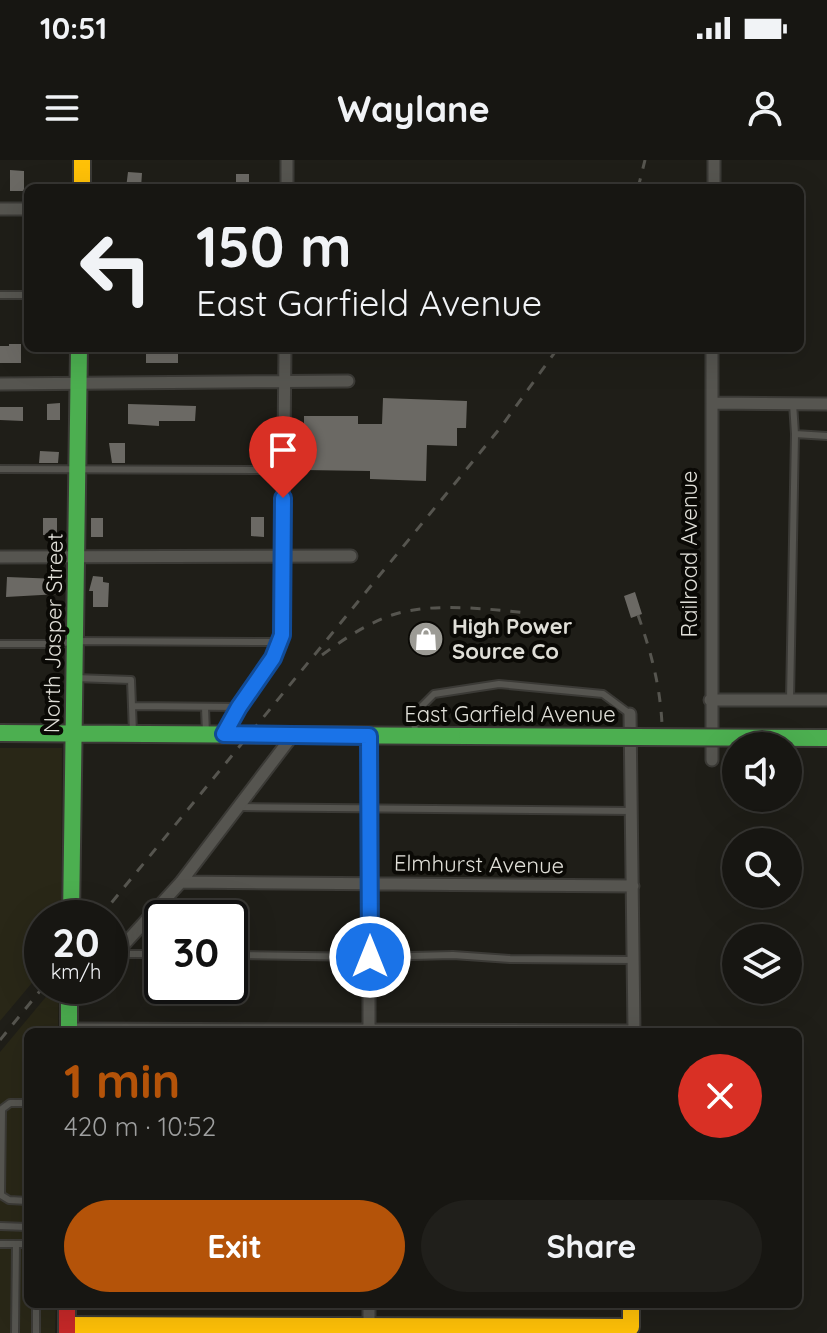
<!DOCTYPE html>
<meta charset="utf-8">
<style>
:root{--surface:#171612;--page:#201f1b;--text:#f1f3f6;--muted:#9e9f9f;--line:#363532;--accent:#b45309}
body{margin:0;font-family:Quicksand,sans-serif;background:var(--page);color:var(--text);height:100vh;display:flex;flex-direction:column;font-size:30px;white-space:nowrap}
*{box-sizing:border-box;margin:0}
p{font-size:26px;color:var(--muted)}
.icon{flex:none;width:44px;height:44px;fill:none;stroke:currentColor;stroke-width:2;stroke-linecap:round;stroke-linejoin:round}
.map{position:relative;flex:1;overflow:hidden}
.panel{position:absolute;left:24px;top:868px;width:778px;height:280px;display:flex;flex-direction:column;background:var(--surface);border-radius:12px;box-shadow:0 8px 32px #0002,0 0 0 2px var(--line)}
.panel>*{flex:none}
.hud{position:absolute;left:24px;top:24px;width:780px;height:168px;border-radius:12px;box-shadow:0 8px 32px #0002,0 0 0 2px var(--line);background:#171612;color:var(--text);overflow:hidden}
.tools{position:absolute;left:722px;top:572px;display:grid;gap:16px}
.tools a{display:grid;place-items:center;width:80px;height:80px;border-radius:50%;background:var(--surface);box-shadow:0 8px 32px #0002,0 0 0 2px var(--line);font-size:40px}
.speed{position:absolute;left:24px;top:740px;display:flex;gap:16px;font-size:40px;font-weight:700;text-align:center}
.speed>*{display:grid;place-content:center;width:104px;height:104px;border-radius:50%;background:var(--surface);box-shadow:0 8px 32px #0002,0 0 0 2px var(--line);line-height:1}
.speed small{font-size:20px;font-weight:400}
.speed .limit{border:4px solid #111;border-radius:12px;background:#fff;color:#111}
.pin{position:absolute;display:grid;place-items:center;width:68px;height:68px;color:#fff;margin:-82px -34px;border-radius:50% 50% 50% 0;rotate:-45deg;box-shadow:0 0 8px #0007}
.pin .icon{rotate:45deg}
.me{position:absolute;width:88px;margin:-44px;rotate:0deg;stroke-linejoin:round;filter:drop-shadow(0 0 6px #0008)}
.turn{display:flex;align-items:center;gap:28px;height:168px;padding:0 40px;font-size:36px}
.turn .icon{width:104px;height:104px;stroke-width:2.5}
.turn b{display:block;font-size:56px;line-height:68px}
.round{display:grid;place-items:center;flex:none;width:84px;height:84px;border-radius:42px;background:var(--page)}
.summary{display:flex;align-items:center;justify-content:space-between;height:136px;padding:0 40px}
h1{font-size:48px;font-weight:700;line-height:60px;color:var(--accent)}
.action{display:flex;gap:16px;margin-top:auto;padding:16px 40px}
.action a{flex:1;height:92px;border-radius:48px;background:var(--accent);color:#fff;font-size:32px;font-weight:700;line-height:92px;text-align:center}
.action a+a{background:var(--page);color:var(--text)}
.status{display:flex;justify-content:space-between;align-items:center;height:56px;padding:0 40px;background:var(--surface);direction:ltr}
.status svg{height:22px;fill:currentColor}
header{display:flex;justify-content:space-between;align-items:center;height:104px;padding:0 40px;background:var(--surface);font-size:36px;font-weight:700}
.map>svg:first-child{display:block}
</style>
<div class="status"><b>10:51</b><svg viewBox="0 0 49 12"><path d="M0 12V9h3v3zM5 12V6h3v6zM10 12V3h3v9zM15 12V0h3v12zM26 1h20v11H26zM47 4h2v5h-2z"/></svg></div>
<header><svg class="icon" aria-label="menu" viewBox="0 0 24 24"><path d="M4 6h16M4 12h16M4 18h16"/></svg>Waylane<svg class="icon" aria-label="person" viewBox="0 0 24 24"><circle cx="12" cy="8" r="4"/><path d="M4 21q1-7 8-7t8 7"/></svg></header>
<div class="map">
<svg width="827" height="1173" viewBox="0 0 827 1173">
<rect width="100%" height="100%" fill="#1f1e18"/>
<!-- built -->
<path fill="#292717" d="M0,588H62L61,758H42V811L0,861Z
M55,826H59L58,872H28V1144H56L55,1173H0V892Z"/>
<!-- building -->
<path fill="#6b6964" d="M10,10L24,11V31H10Z
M128,12L142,13L141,28H126Z
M236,14H249V28H236Z
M9,184H21V203H0V186H9Z
M146,188H178V203H146Z
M383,238L467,241L466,268H457V286L427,285L426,321L370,319V311L304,310V256H358V264H382Z
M60,243V260H47V244Z
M128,244L196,246L195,261H159V266L128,264Z
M0,247H23V261L0,260Z
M109,283H125V303H112Z
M40,291L59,292L58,303H39Z
M251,357H264V377L251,376Z
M43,358H57V375H43Z
M91,358H103V377H91Z
M93,416L103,417V422L109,423L108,447H93V431H89Z
M7,417L59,419V434L6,437Z
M635,432L642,454L631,458L624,436Z"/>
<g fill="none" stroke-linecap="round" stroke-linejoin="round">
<defs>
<path id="lane" d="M0,135H28
M793,243L795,274L827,276
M0,309L284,310
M0,484H58L75,481L279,482
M75,518L131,520L133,573
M790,540L795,274
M132,546L239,547
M205,547L206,574
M415,574L414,554L434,534L499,524L603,534L630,554
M239,647L632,651
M119,790L128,794H162
M230,795L370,797L453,795L510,799L633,800
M28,943H10L2,949L1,1035L9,1040L28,1041
M0,1066L28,1067
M0,1084H28
M36,1144V1173
M15,1173L16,1084"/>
<path id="street" d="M287,28V0
M714,28V0
M0,49H28
M0,224L348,221
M712,243L827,244
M0,397L351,396
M710,540H827
M630,554L634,872
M224,574C243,540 268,511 282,475L285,188
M712,600V188
M181,722L633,726
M110,800L181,722L293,575
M69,845L86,826
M69,869L634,871
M369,872V576
M369,1144V1172"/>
<path id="fast" d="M0,573L467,576
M71,758L79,188
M69,826V872"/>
<path id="slow" d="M82,0V28
M67,1165L631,1167V1144"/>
<path id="jam" d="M67,1144V1173"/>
</defs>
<!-- lane casing -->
<use href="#lane" stroke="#3b3a36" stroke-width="10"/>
<!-- street casing -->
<use href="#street" stroke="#3b3a36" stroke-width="15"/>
<!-- fast casing -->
<use href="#fast" stroke="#3b3a36" stroke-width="20"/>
<!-- slow casing -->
<use href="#slow" stroke="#3b3a36" stroke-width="20"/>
<!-- jam casing -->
<use href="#jam" stroke="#3b3a36" stroke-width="20"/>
<!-- lane -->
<use href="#lane" stroke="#565550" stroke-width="6"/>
<!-- street -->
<use href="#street" stroke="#565550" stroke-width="11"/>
<!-- fast -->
<use href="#fast" stroke="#4caf50" stroke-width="16"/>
<!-- slow -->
<use href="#slow" stroke="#ffc107" stroke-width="16"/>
<!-- jam -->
<use href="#jam" stroke="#c62828" stroke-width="16"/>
<!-- rail -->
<path stroke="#56554f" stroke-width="3" stroke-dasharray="10 10" stroke-linecap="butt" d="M638,28L645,0
M638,455C651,492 660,525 662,564
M322,495C344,479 366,464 392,455C431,442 488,449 528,453
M99,758L501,267L558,188
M0,880L44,826"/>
<defs>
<path id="fast-bridge" d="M467,576L827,578"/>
</defs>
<!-- fast-bridge casing -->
<use href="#fast-bridge" stroke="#3b3a36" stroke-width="20" stroke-linecap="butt"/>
<!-- fast-bridge -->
<use href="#fast-bridge" stroke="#4caf50" stroke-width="16"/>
</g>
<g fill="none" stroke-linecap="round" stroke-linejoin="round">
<defs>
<path id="route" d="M283,338L282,475L273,498L239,547L224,574L369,576L370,797"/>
</defs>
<!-- route casing -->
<use href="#route" stroke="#114b97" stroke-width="20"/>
<!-- route -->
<use href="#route" stroke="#1a73e8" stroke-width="14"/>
</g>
<!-- icons -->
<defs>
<symbol id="shop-disc" viewBox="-11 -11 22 22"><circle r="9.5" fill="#9c9b95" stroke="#0a0905"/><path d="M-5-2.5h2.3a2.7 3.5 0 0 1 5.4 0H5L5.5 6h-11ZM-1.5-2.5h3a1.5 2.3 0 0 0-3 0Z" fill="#fff"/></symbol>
</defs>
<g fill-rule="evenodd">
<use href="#shop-disc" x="406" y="459" width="40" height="40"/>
</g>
<g text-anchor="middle" stroke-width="8" stroke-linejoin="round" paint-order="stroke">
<!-- street labels -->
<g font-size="22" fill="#e0dfd8" stroke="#0a0905">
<text transform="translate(689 394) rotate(-90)" y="8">Railroad Avenue</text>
<text transform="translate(53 473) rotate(-89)" y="8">North Jasper Street</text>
<text x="510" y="562">East Garfield Avenue</text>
<text transform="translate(479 704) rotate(1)" y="8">Elmhurst Avenue</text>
</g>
<!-- poi labels -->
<g font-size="22" font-weight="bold" fill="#e0dfd8" stroke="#0a0905" text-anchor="start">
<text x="452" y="474">High Power<tspan x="452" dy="25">Source Co</tspan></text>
</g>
</g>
</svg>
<div class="tools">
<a><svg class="icon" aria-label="sound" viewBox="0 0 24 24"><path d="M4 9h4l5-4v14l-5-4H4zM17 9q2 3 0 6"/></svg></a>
<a><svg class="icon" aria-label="search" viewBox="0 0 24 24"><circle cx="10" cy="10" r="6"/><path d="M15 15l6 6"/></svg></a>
<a><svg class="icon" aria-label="layers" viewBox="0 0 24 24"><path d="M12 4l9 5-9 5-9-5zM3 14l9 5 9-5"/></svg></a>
</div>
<div class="speed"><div>20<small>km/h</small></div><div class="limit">30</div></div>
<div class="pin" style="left:283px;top:338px;background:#d93025"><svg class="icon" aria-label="arrive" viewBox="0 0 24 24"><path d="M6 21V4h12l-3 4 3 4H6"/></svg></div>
<svg class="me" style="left:370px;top:797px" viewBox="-20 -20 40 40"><circle r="17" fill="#1a73e8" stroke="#fff" stroke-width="3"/><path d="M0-11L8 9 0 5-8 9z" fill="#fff"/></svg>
<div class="hud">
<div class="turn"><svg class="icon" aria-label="left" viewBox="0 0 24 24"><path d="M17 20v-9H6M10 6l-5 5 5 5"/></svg><div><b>150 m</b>East Garfield Avenue</div></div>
</div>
<section class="panel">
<div class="summary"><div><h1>1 min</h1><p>420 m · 10:52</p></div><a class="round" style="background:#d93025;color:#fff"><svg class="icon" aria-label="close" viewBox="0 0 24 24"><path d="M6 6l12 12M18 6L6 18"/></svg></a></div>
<div class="action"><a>Exit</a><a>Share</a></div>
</section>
</div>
